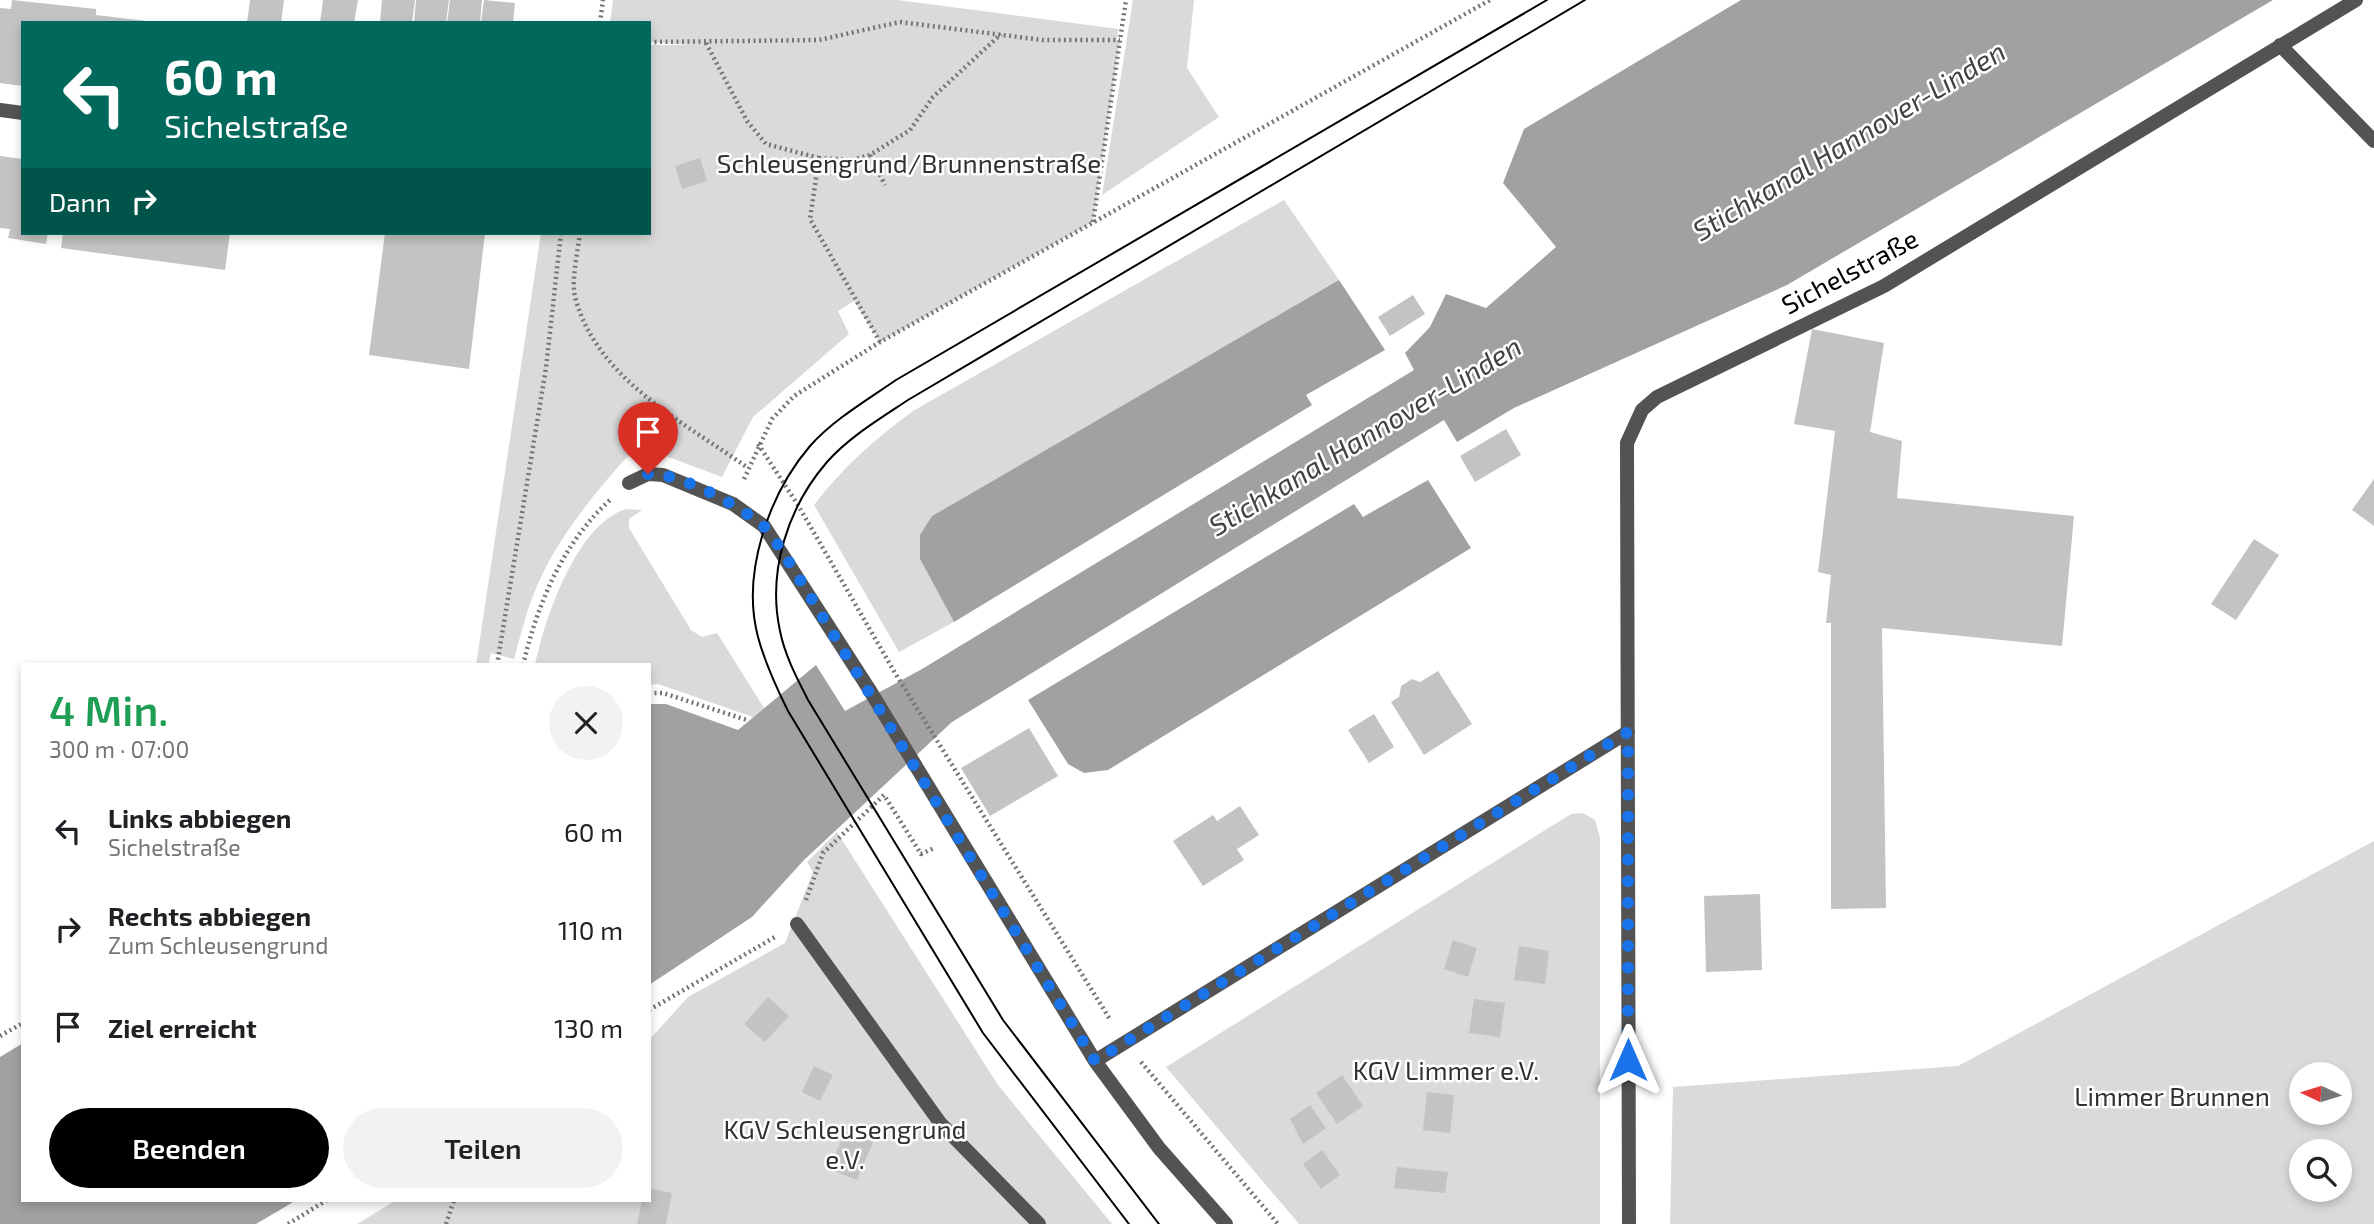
<!DOCTYPE html>
<html lang="de">
<meta charset="utf-8">
<style>
:root{--surface:#fff;--page:#f2f2f2;--text:#202124;--muted:#757577;--accent:#000}
body{margin:0;font-family:"Exo 2",sans-serif;background:var(--page);color:var(--text);height:100vh;display:flex;flex-direction:column;font-size:26px;white-space:nowrap}
*{box-sizing:border-box;margin:0}
p{font-size:23px;color:var(--muted)}
.icon{flex:none;width:38px;height:38px;fill:none;stroke:currentColor;stroke-width:2;stroke-linecap:round;stroke-linejoin:round}
.map{position:relative;flex:1;overflow:hidden}
.drawer{position:absolute;left:21px;top:663px;width:630px;height:539px;display:flex;flex-direction:column;background:var(--surface);border-radius:0px;box-shadow:0 4px 10px #0003}
.drawer>*{flex:none}
.guide{position:absolute;left:21px;top:21px;width:630px;height:214px;border-radius:0px;box-shadow:0 4px 10px #0003;background:#00695c;color:#fff;overflow:hidden}
.needle{width:46px;rotate:274deg}
.controls{position:absolute;left:2289px;top:1062px;display:grid;gap:14px}
.controls a{display:grid;place-items:center;width:63px;height:63px;border-radius:50%;background:var(--surface);box-shadow:0 4px 10px #0003;font-size:35px}
.pin{position:absolute;display:grid;place-items:center;width:60px;height:60px;color:#fff;margin:-72px -30px;border-radius:50% 50% 50% 0;rotate:-45deg;box-shadow:0 0 7px #0007}
.pin .icon{rotate:45deg}
.me{position:absolute;width:77px;margin:-38px;rotate:0deg;stroke-linejoin:round;filter:drop-shadow(0 0 5px #0008)}
.turn{display:flex;align-items:center;gap:24px;height:147px;padding:0 28px;font-size:32px}
.turn .icon{width:91px;height:91px;stroke-width:2.5}
.turn b{display:block;font-size:49px;line-height:60px}
.then{display:flex;align-items:center;height:66px;padding:0 28px;background:#0003;gap:14px;font-size:26px}
.round{display:grid;place-items:center;flex:none;width:74px;height:74px;border-radius:37px;background:var(--page)}
.overview{display:flex;align-items:center;justify-content:space-between;height:119px;padding:0 28px}
h1{font-size:42px;font-weight:600;line-height:52px;color:#1e9e55}
.cta{display:flex;gap:14px;margin-top:auto;padding:14px 28px}
.cta a{flex:1;height:80px;border-radius:42px;background:var(--accent);color:#fff;font-size:28px;font-weight:600;line-height:80px;text-align:center}
.cta a+a{background:var(--page);color:var(--text)}
ul{padding:0;list-style:none}
li{display:flex;align-items:center;gap:21px;height:98px;padding:0 28px}
li div{flex:1}
li b{display:block;font-size:26px}
li em{font-style:normal}
.map>svg:first-child{display:block}
</style>
<div class="map">
<svg width="2374" height="1224" viewBox="0 0 2374 1224">
<rect width="100%" height="100%" fill="#fff"/>
<!-- green -->
<path fill="#dadada" fill-rule="evenodd" d="M613,0H898L1118,29L1117,40H1120L1093,222L880,342L854,301L838,311L849,334L753,417L722,477L658,453L627,457C591,497 552,545 533,596C525,616 520,638 514,659L491,653L488,665H476L541,233H649V45H689L649,42V23H610Z
M1133,0H1194L1187,68L1219,117L1102,195Z
M1284,200L1339,280L932,516L920,559L954,622L899,652L814,505C843,467 875,439 913,411Z
M626,509L642,510L629,519V528L691,630L702,637L717,633L764,708L753,717L658,684L649,685V665H535C545,618 576,525 626,509Z
M1583,813L1595,820L1600,838V1224H1299L1166,1067L1571,814Z
M837,832L998,1085L1112,1224H357L395,1201L649,1200V1040L688,997L785,943L813,872L807,862Z
M2374,841V1224H1670L1673,1087L1958,1066ZM2301,1074H2340V1113H2301ZM2301,1152H2340V1190H2301Z"/>
<!-- water -->
<path fill="#a1a1a1" d="M1741,0H2273L1787,285L1514,408L1457,442L1444,420L952,722L804,860L752,917L649,985V704H666L738,730L816,665L845,711L922,669L1414,370L1405,353L1430,327L1446,294L1486,308L1556,247L1503,183L1524,129Z
M1339,280L1385,350L1306,395L1312,405L954,622L920,559V535L932,516Z
M1428,480L1471,548L1108,770L1084,773L1068,764L1028,700L1354,504L1363,517Z
M23,1043V1200L295,1201L256,1224H0V1057Z"/>
<!-- building -->
<path fill="#c3c3c3" d="M12,0L96,9V15L163,23H23V86L0,83V8L11,9Z
M250,0H284L281,23H247Z
M323,0H358L354,23H320Z
M382,0H415L412,23H380Z
M416,0H449L446,23H414Z
M450,0H482L480,23H447Z
M484,0L515,3L513,23H481Z
M0,156L23,159V233H48L46,244L8,238L10,229L0,228Z
M700,158L707,181L682,189L675,166Z
M63,233H230L225,270L61,248Z
M385,233H485L469,369L369,355Z
M1413,295L1425,314L1390,336L1378,317Z
M1812,329L1884,343L1870,432L1902,441L1897,498L2074,516L2062,646L1882,628L1886,908L1831,909V623H1826L1831,575L1818,572L1835,431L1794,424Z
M1506,429L1521,455L1475,482L1460,456Z
M2374,479V526L2352,510Z
M2254,539L2279,555L2236,620L2211,604Z
M1438,671L1472,724L1424,755L1391,702L1399,697L1401,686L1412,679L1420,682Z
M1374,714L1394,747L1369,763L1348,730Z
M1029,728L1058,776L990,816L961,768Z
M1240,806L1259,835L1237,849L1244,860L1203,886L1173,841L1213,815L1217,821Z
M1760,894L1762,970L1706,972L1704,896Z
M1453,940L1477,948L1468,977L1444,969Z
M1519,946L1549,951L1545,984L1514,980Z
M768,997L789,1016L765,1042L744,1024Z
M1474,999L1505,1003L1500,1037L1469,1033Z
M814,1066L833,1075L820,1101L802,1092Z
M1342,1075L1363,1106L1337,1124L1316,1093Z
M1427,1092L1454,1095L1450,1133L1423,1130Z
M1310,1105L1326,1128L1303,1144L1290,1119Z
M845,1132L873,1142L857,1180L829,1169Z
M1322,1150L1340,1175L1321,1189L1303,1164Z
M1397,1167L1448,1172L1445,1193L1394,1188Z
M649,1188L672,1193L666,1224H637L642,1200H649Z"/>
<g fill="none" stroke-linecap="round" stroke-linejoin="round">
<!-- path -->
<path stroke="#757575" stroke-width="4.5" stroke-dasharray="2 3.5" stroke-linecap="butt" d="M600,23L603,0
M649,42L819,40L900,22L1042,40H1120
M706,43L747,121L766,144L819,158L810,219L880,342
M870,155L885,185
M819,158L852,160L870,155L910,130L933,97L1001,34
M1093,222L1126,0
M580,233C578,252 571,279 575,297C597,380 684,422 748,468
M758,444L798,505L895,673L1111,1021
M744,479L772,419L794,396L880,342L1490,0
M497,665L546,368L561,233
M523,665C538,603 562,544 610,500
M649,693H663L747,720
M806,900L823,853L884,795L921,854L934,848
M649,1010L775,937
M0,1036L23,1023
M1141,1062L1278,1224
M288,1224L327,1200
M446,1224L454,1200"/>
<!-- lane -->
<path stroke="#535353" stroke-width="14" d="M797,924L941,1124L1039,1224"/>
<!-- street -->
<path stroke="#535353" stroke-width="14" d="M2280,45L2374,141
M0,110L23,113
M629,483L648,474L663,475L733,504L764,526L869,689L1095,1061L1159,1148L1226,1224
M1095,1061L1628,732
M1629,1224L1627,443L1642,410L1657,397L1884,286L2356,0"/>
<!-- tram -->
<path stroke="#000" stroke-width="2" d="M1129,1224L983,1033L788,711C776,687 765,663 758,637C741,573 769,494 810,446C833,420 867,400 896,380L1547,0
M1159,1224L1003,1020L808,700C797,678 785,656 780,631C767,571 788,507 827,462C849,437 881,418 908,400L1585,0"/>
</g>
<g fill="none" stroke-linecap="round" stroke-linejoin="round">
<!-- route -->
<path stroke="#1a73e8" stroke-width="12" stroke-dasharray="0 21.6" d="M648,474C680,473 736,504 761,524C769,530 775,541 781,549L1095,1061L1628,732V1060"/>
</g>
<g text-anchor="middle" stroke-width="5" stroke-linejoin="round" paint-order="stroke">
<!-- park labels -->
<g font-size="26" fill="#313131" stroke="#fff">
<text x="909" y="173">Schleusengrund/Brunnenstraße</text>
<text x="1446" y="1080">KGV Limmer e.V.</text>
<text x="2172" y="1106">Limmer Brunnen</text>
<text x="845" y="1139">KGV Schleusengrund<tspan x="845" dy="30">e.V.</tspan></text>
</g>
<!-- street labels -->
<g font-size="26" fill="#000" stroke="#fff">
<text transform="translate(1850 272) rotate(-28)" y="9">Sichelstraße</text>
</g>
<!-- water labels -->
<g font-size="28" font-style="italic" fill="#424242" stroke="#fff">
<text transform="translate(1849 141) rotate(-31)" y="10">Stichkanal Hannover-Linden</text>
<text transform="translate(1365 436) rotate(-31)" y="10">Stichkanal Hannover-Linden</text>
</g>
</g>
</svg>
<div class="controls">
<a><svg class="needle" viewBox="-14 -14 28 28"><path d="M0-13l5 13h-10z" fill="#e53935"/><path d="M0 13l5-13h-10z" fill="#757577"/></svg></a>
<a><svg class="icon" aria-label="search" viewBox="0 0 24 24"><circle cx="10" cy="10" r="6"/><path d="M15 15l6 6"/></svg></a>
</div>
<div class="pin" style="left:648px;top:474px;background:#d93025"><svg class="icon" aria-label="arrive" viewBox="0 0 24 24"><path d="M6 21V4h12l-3 4 3 4H6"/></svg></div>
<svg class="me" style="left:1628px;top:1060px" viewBox="-20 -20 40 40"><path d="M0-17L14 15 0 8-14 15z" fill="#1a73e8" stroke="#fff" stroke-width="4"/></svg>
<div class="guide">
<div class="turn"><svg class="icon" aria-label="left" viewBox="0 0 24 24"><path d="M17 20v-9H6M10 6l-5 5 5 5"/></svg><div><b>60 m</b>Sichelstraße</div></div>
<div class="then">Dann<svg class="icon" aria-label="right" viewBox="0 0 24 24"><path d="M7 20v-9h11M14 6l5 5-5 5"/></svg></div>
</div>
<section class="drawer">
<div class="overview"><div><h1>4 Min.</h1><p>300 m · 07:00</p></div><a class="round"><svg class="icon" aria-label="close" viewBox="0 0 24 24"><path d="M6 6l12 12M18 6L6 18"/></svg></a></div>
<ul>
<li><svg class="icon" aria-label="left" viewBox="0 0 24 24"><path d="M17 20v-9H6M10 6l-5 5 5 5"/></svg><div><b>Links abbiegen</b><p>Sichelstraße</p></div><em>60 m</em></li>
<li><svg class="icon" aria-label="right" viewBox="0 0 24 24"><path d="M7 20v-9h11M14 6l5 5-5 5"/></svg><div><b>Rechts abbiegen</b><p>Zum Schleusengrund</p></div><em>110 m</em></li>
<li><svg class="icon" aria-label="arrive" viewBox="0 0 24 24"><path d="M6 21V4h12l-3 4 3 4H6"/></svg><div><b>Ziel erreicht</b></div><em>130 m</em></li>
</ul>
<div class="cta"><a>Beenden</a><a>Teilen</a></div>
</section>
</div>
